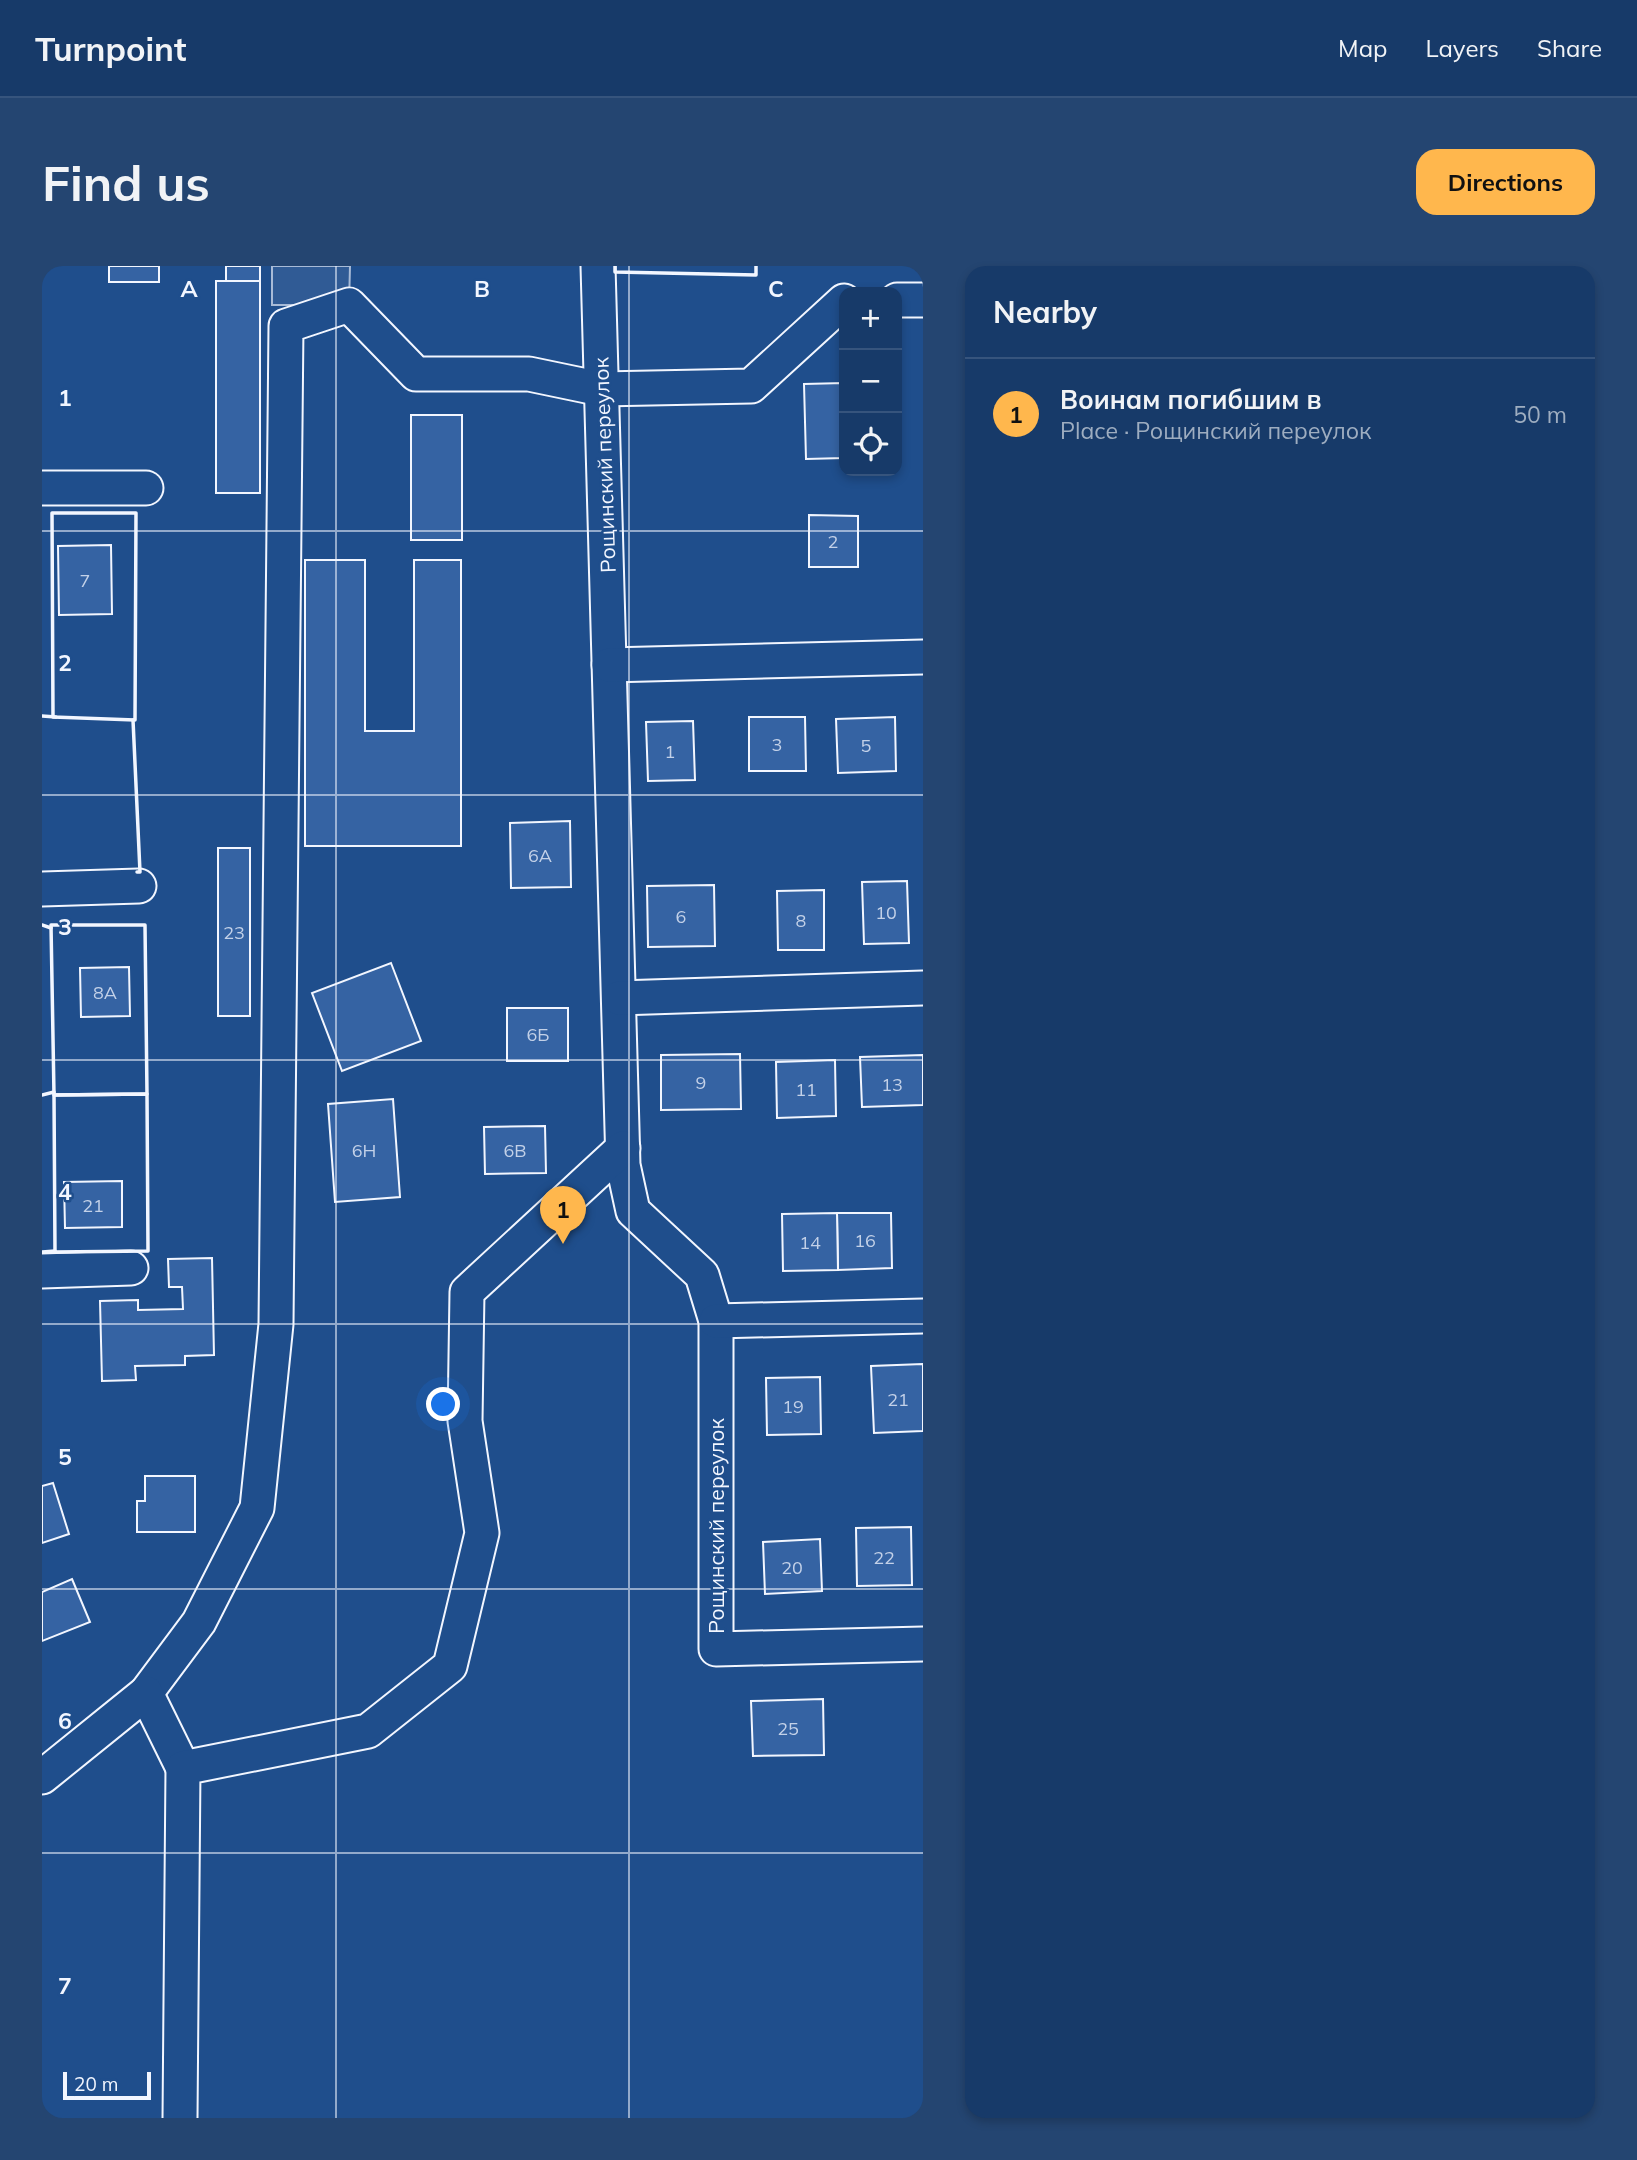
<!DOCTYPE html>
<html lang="en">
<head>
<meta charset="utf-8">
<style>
	:root { --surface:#173a69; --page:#244571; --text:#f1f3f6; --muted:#9eadc0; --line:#36547d; --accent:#ffb74d }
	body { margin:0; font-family:Mulish,sans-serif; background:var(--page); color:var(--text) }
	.controls { position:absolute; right:21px; top:21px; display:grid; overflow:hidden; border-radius:14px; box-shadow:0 4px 10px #0003 }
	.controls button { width:63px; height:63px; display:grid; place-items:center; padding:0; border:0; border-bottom:2px solid var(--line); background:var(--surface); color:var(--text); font:35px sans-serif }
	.scale { position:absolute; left:21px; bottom:18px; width:88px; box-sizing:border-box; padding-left:7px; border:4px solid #f2f6ff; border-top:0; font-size:19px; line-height:24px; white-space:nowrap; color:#f2f6ff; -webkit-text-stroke:5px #1f4e8c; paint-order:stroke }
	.you { position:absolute; left:402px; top:1139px; width:24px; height:24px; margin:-18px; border:5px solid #fff; border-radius:50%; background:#1a73e8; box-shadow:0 0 0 10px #1a73e833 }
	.badge { display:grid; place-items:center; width:46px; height:46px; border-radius:50%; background:var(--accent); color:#111; font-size:23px; font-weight:700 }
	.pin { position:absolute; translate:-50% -58px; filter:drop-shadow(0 2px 4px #0008) }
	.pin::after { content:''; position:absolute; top:37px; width:24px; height:21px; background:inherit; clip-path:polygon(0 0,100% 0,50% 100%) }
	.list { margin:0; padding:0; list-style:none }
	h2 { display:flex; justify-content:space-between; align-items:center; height:91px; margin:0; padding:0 28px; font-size:30px }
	h2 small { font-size:23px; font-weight:400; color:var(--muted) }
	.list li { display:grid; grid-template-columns:46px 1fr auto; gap:21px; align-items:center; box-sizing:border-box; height:112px; padding:0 28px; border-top:2px solid var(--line) }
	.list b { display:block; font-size:26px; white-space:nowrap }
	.list p { margin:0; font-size:23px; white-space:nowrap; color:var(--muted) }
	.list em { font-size:23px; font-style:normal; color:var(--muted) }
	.icon { flex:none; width:38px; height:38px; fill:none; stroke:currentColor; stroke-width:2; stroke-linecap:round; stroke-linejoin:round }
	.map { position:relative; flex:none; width:881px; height:1852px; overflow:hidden; border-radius:21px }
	header { display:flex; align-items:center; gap:42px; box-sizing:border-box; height:98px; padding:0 35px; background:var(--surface); border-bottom:2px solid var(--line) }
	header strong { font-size:33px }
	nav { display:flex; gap:38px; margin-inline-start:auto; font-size:24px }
	.intro { display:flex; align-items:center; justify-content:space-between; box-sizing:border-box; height:168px; padding:0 42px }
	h1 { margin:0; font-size:49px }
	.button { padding:18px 32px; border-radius:21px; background:var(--accent); color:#111; font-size:24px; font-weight:700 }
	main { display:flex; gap:42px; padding:0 42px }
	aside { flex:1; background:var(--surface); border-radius:21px; box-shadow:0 4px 10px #0003 }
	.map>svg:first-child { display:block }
</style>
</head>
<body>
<header>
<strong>Turnpoint</strong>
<nav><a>Map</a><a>Layers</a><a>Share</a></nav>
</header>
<div class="intro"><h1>Find us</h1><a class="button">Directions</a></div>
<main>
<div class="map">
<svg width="881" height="1852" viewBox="0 0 881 1852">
	<rect width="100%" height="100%" fill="#1f4e8c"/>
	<path fill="#305b95" stroke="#a8bbd7" stroke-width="2" d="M230,0H308L307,39H230Z"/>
	<g fill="#3563a3" stroke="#f2f6ff" stroke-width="2">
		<rect x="67" y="0" width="50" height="16"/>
		<rect x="184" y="0" width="34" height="15"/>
		<rect x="174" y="15" width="44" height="212"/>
		<path d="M802,117V192L764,193L762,118Z"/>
		<rect x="369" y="149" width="51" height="125"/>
		<path d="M767,249L816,250V301H767Z"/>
		<path d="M69,279L70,348L17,349L16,280Z"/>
		<path d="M263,294H323V465H372V294H419V580H263Z"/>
		<path d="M707,451H763L764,505H707Z"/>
		<path d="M853,451L854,505L796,507L794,453Z"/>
		<path d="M651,455L653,514L606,515L604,456Z"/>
		<path d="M528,555L529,621L469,622L468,557Z"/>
		<rect x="176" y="582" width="32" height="168"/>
		<path d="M865,615L867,677L822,678L820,616Z"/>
		<path d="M672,619L673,680L606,681L605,620Z"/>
		<path d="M782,624V684H736L735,625Z"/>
		<path d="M349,697L379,775L300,805L270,727Z"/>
		<path d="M87,701L88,750L39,751L38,702Z"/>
		<rect x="465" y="742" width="61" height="53"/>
		<path d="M698,788L699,843L619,844V789Z"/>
		<path d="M881,789V839L820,841L818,791Z"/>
		<path d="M793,794L794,850L735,852L734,796Z"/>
		<path d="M351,833L358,931L293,936L286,838Z"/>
		<path d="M503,860L504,907L443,908L442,861Z"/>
		<path d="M80,915V961L23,962L22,916Z"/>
		<path d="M795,947H849L850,1002L796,1004Z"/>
		<path d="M795,947L796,1004L741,1005L740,948Z"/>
		<path d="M170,992L172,1089L143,1090V1099L93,1100L94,1114L60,1115L58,1035L96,1034V1044L141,1043L140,1021H127L126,993Z"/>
		<path d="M881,1098V1165L832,1167L829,1100Z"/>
		<path d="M778,1111L779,1168L725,1169L724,1112Z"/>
		<path d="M103,1210H153V1266H95V1235H103Z"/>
		<path d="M11,1217L27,1268L0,1277V1220Z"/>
		<path d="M869,1261L870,1319L815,1320L814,1262Z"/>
		<path d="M778,1273L780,1325L723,1328L721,1276Z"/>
		<path d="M30,1313L48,1356L0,1375V1326Z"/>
		<path d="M781,1433L782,1489L711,1490L709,1435Z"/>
	</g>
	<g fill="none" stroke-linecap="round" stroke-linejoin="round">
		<g stroke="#f2f6ff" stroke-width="37">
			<g id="minor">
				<path d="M556,0L581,899L591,945L660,1009L674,1055V1383L881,1378"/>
				<path d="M855,34H881"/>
				<path d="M0,222H104"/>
				<path d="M567,399L881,391"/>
				<path d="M0,623L97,620"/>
				<path d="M577,732L881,722"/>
				<path d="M0,1005L89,1002"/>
				<path d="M674,1055L881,1050"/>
				<path d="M104,1427L157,1356L215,1242L234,1058L244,60L307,39L374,108H487L559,123L709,120L802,35"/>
				<path d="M0,1511L104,1427L141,1502"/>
				<path d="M138,1852L141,1502L326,1465L408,1400L440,1267L423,1155L425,1026L581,882"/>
			</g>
		</g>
		<use href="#minor" stroke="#1f4e8c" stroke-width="33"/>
		<g stroke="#f2f6ff" stroke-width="3.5">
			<path d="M573,0V6L714,9V0"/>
			<path d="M10,247H94L93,454L11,451Z"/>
			<path d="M0,450L14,451"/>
			<path d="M91,454L98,606H95"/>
			<path d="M0,659L9,662"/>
			<path d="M9,659H103L105,828L12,829Z"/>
			<path d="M105,828L106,985L13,986L12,829Z"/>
			<path d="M0,829L12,826"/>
			<path d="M0,986L13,985"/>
		</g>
	</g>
	<path fill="none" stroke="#f2f6ff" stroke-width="2" stroke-opacity="0.55" d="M294,0V1852M587,0V1852M0,265H881M0,529H881M0,794H881M0,1058H881M0,1323H881M0,1587H881"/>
	<g text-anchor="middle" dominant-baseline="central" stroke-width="5" stroke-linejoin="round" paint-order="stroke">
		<g font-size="18" fill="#c3d1e8">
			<text x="791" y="275">2</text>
			<text x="43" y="314">7</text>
			<text x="735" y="478">3</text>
			<text x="824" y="479">5</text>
			<text x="628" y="485">1</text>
			<text x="498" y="589">6А</text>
			<text x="844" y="646">10</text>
			<text x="639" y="650">6</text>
			<text x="759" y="654">8</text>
			<text x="192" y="666">23</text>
			<text x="63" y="726">8А</text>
			<text x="496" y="768">6Б</text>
			<text x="659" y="816">9</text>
			<text x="850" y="818">13</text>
			<text x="764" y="823">11</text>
			<text x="322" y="884">6Н</text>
			<text x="473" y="884">6В</text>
			<text x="51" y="939">21</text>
			<text x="823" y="974">16</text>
			<text x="768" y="976">14</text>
			<text x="856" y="1133">21</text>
			<text x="751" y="1140">19</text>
			<text x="842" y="1291">22</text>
			<text x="750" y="1301">20</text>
			<text x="746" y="1462">25</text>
		</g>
		<g font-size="21" fill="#f2f6ff" stroke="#1f4e8c">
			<text transform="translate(562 199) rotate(-92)">Рощинский переулок</text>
			<text transform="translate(674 1260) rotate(-90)">Рощинский переулок</text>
		</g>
	</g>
	<g font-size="23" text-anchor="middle" font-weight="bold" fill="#f2f6ff" stroke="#1f4e8c" stroke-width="5" stroke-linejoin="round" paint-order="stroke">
		<text x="147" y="31">A</text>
		<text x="440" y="31">B</text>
		<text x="734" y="31">C</text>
		<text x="23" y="140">1</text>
		<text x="23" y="405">2</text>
		<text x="23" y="669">3</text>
		<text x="23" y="934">4</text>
		<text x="23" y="1199">5</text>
		<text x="23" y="1463">6</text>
		<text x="23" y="1728">7</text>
	</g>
</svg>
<div class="controls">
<button>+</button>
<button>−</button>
<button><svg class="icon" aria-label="locate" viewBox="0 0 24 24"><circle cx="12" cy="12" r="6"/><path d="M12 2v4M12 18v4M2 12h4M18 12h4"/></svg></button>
</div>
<div class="scale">20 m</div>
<div class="you"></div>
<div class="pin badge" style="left:521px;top:978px">1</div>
</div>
<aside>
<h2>Nearby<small></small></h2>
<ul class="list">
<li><span class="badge">1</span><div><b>Воинам погибшим в</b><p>Place · Рощинский переулок</p></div><em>50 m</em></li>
</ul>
</aside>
</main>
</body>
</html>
